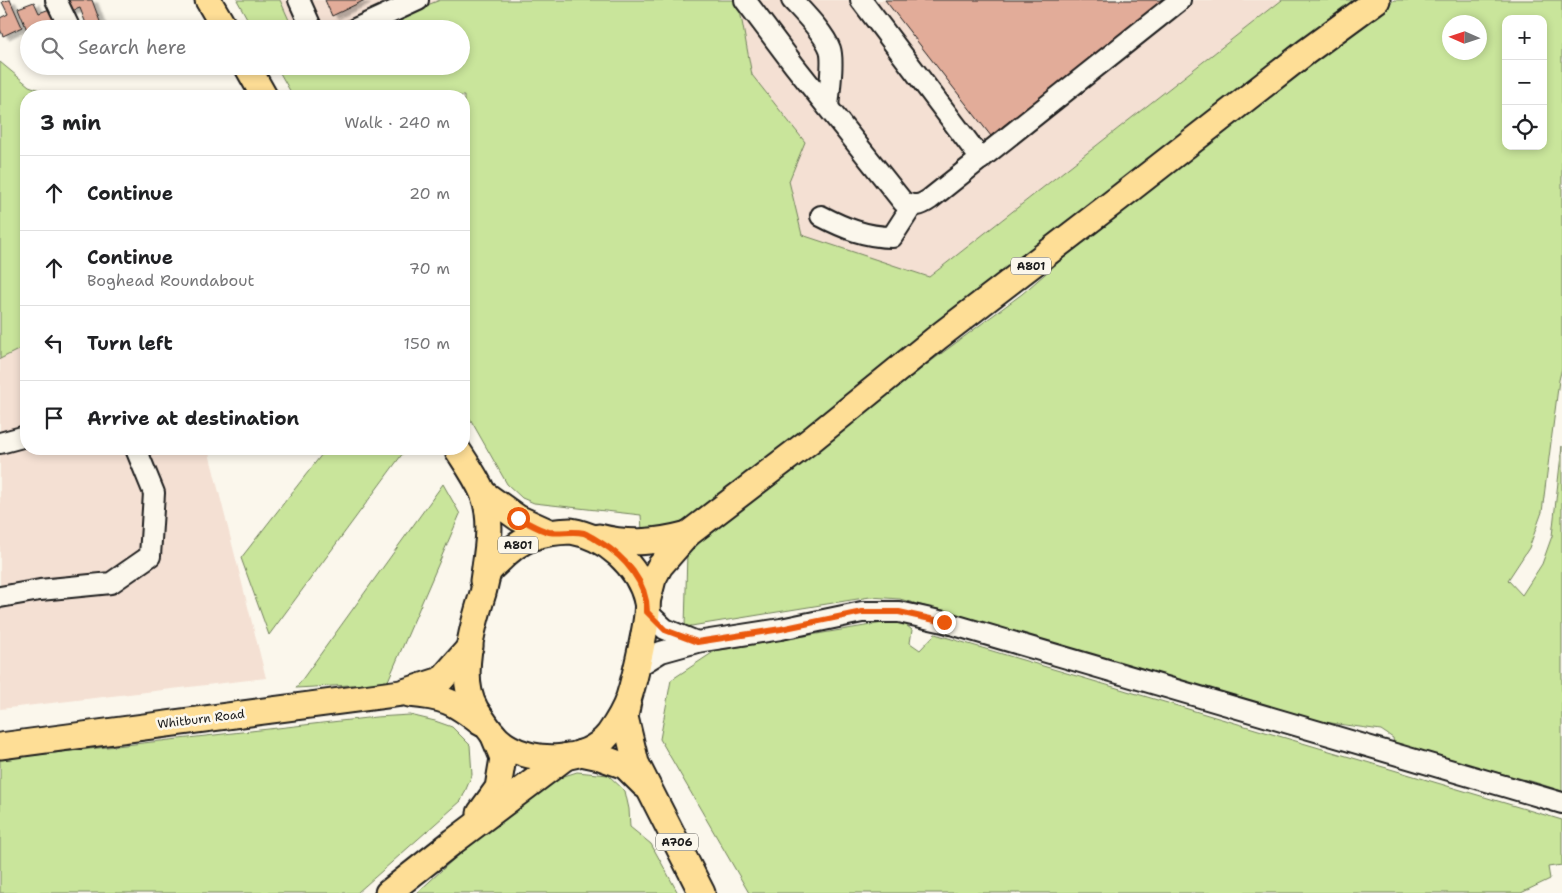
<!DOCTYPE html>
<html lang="en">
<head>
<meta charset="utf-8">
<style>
	:root { --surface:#fff; --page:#f6f6f6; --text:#202124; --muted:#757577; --line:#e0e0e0 }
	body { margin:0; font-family:"Shantell Sans",sans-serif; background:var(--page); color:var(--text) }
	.controls { position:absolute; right:15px; top:15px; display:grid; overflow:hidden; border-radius:10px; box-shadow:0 2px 8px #0003 }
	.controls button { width:45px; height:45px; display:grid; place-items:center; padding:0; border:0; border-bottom:1px solid var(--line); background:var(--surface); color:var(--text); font:25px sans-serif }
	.compass { position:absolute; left:1442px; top:15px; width:45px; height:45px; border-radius:50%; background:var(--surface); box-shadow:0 2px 8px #0003; rotate:273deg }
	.stop { position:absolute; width:15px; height:15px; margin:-11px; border:4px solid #ea580c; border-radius:50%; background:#fff }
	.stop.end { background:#ea580c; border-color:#fff; box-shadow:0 1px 5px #0008 }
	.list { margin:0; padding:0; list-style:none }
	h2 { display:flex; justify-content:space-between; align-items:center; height:65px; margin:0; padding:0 20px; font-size:21px }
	h2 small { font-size:16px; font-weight:400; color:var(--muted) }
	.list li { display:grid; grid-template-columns:32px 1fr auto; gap:15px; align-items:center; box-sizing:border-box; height:75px; padding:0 20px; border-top:1px solid var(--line) }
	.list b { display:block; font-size:19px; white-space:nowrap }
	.list p { margin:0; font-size:16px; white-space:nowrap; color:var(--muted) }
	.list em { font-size:16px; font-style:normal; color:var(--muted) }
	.icon { flex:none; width:28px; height:28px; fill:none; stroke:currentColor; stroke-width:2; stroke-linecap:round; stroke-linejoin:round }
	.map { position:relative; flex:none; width:1562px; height:893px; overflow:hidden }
	.search { position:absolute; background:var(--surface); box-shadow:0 2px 8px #0003; left:20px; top:20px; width:450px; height:55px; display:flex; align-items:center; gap:12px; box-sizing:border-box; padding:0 18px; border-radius:28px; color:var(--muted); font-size:19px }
	.panel { position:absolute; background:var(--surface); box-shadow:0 2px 8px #0003; left:20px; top:90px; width:450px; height:365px; border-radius:20px }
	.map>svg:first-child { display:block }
</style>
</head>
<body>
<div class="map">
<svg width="1562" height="893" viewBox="0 0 1562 893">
	<defs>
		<filter id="shadow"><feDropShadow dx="5.5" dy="3" stdDeviation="1" flood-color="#0004"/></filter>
	</defs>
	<rect width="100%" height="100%" fill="#fbf7ec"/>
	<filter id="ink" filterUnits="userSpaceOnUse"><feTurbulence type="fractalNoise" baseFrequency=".02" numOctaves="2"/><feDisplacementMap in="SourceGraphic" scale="10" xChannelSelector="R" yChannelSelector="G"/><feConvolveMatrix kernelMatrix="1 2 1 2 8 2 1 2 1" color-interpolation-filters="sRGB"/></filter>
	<g filter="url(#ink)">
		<g fill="#f4e0d3">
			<path d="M280,0H440L367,29H293Z"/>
			<path d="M738,0H1282L929,277L802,236L789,181L805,142L752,75Z"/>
			<path d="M26,346V449H208L266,678L0,709V359Z"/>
		</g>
		<g fill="#c9e59b" stroke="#72805c" fill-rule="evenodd">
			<path d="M237,0H280L293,29H253Z"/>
			<path d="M440,0H738L752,75L805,142L789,181L802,235L929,277L1282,0H1357L1129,177L955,308L759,465L688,518L673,525L652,530H642L641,515L534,503L522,498L507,484L464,408V96H293L276,66H461V29H367Z"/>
			<path d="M1394,0H1562V368L1559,380L1542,512L1529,548L1508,580L1522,595L1542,564L1552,536L1562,446V791L1534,782L1394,745L1393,738L1381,730L1324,722L900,599L870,597L685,627L687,552L934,359L1022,294L1060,261ZM1506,19H1543V146H1506ZM1450,22H1480V52H1450Z"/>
			<path d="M0,62L29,86L57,96H26V346L0,359Z"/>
			<path d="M326,449H406L269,635L241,558Z"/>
			<path d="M443,484L460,514L387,683L296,688Z"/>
			<path d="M895,621L905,624L912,630L910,643L920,650L935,634L1562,820V865L1548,867L1550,879L1521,893H749L660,739L671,680L715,651Z"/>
			<path d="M410,715L435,721L452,727L470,745L472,775L461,801L357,893H0V759L376,717Z"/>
			<path d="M577,772L608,775L625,791L629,809L630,827L651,844L678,893H417L456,857L558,778Z"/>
		</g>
		<g fill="#e2ac99" stroke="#1c1c1c" filter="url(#shadow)">
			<path d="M8,0H10L22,27L3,36L0,29V18L8,14L2,2Z"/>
			<path d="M61,0H92L102,27L88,29L80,8L66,13Z"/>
			<path d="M325,0H365L332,16Z"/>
			<path d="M885,0H1163L991,136Z"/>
			<path d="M34,2L39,13L55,7L62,23L49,29H29V35L18,8Z"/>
		</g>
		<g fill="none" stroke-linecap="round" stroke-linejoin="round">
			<g stroke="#1c1c1c" stroke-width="24">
				<g id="minor">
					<path d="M56,0L70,29"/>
					<path d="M299,0L312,29"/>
					<path d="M745,0L794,65L903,202C915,207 920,206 930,199L1180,0"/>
					<path d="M792,0C804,13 824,33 830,49C834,61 829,94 828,107"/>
					<path d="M861,0L981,159"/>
					<path d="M355,29L418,0"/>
					<path d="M821,216C844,228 866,237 892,237L912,206"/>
					<path d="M0,443L26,436"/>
					<path d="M0,597L40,590L111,583L150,556L154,493L136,449"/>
					<path d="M647,612L665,629L697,642"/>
					<path d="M637,667L661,652L697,642L781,629L862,612H899L944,622L1562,803"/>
				</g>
			</g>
			<g stroke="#1c1c1c" stroke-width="29">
				<g id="major">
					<path d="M208,0L225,29"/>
					<path d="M247,66L264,96"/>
					<path d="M457,449C466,463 476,477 483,493C494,521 487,552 483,581"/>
					<path d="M483,493L518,518L549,532"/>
					<path d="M571,531C606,537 638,565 647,601C650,616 634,681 629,697C625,709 616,724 609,734C586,763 534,764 505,745C492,736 485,723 476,710C457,679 473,625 483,593C485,586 486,577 489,571C492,567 497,563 500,560C521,538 540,532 571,531Z"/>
					<path d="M599,537C630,545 658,542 688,534"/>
					<path d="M647,602L653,579L660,566L688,534L811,440L938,337L1119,198L1306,52L1377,0"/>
					<path d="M409,694C444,697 453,701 481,723"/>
					<path d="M628,701L625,717L636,763L702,893"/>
					<path d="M0,746L401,693L441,680L470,647"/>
					<path d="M581,753L600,757L625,766L644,785"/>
					<path d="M480,813L498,788L503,758L493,734"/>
					<path d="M388,893L454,841L567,756"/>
				</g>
			</g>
			<use href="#minor" stroke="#fbf7ec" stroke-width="20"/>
			<use href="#major" stroke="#fede96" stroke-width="25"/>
		</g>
	</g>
	<g fill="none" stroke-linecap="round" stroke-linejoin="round" filter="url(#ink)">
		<path stroke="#ea580c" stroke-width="6" d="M518,518C527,522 539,530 549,532C561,534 572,530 584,533C589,535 595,539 600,542C625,557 647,582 647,612L665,630L697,642L781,629L862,612H899L944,622"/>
	</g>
	<g text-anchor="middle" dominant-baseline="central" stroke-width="5" stroke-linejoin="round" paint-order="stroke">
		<g fill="#fbf7ec" stroke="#5f5e5a" stroke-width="1">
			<rect x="1011" y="257.5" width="40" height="17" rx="4"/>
			<rect x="498" y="536.5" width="40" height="17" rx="4"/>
			<rect x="656" y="833.5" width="42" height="17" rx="4"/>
		</g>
		<g font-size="11" font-weight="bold" fill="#1c1c1c">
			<text x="1031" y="266">A801</text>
			<text x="518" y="545">A801</text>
			<text x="677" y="842">A706</text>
		</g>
		<g font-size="12" fill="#1c1c1c" stroke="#fbf7ec">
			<text transform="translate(201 719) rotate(-7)">Whitburn Road</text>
		</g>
	</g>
</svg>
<div class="controls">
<button>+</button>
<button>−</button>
<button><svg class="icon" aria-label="locate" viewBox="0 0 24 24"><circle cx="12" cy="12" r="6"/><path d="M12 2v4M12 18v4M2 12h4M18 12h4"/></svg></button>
</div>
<svg class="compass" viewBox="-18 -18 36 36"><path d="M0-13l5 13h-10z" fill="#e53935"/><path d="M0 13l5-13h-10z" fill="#757577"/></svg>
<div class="stop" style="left:518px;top:518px"></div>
<div class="stop end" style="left:944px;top:622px"></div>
<div class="search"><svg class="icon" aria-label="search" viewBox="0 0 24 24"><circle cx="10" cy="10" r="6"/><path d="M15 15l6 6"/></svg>Search here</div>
<section class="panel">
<h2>3 min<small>Walk · 240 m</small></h2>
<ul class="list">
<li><svg class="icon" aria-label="ahead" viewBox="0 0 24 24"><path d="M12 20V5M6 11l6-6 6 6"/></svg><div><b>Continue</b></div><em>20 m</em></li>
<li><svg class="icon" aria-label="ahead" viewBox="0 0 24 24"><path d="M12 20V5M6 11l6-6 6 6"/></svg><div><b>Continue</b><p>Boghead Roundabout</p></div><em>70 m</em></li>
<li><svg class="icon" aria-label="left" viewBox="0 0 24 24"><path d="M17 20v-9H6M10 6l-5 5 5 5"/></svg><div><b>Turn left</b></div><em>150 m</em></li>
<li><svg class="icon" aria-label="arrive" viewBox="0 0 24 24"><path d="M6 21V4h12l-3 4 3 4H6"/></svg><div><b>Arrive at destination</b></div></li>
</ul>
</section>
</div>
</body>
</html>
